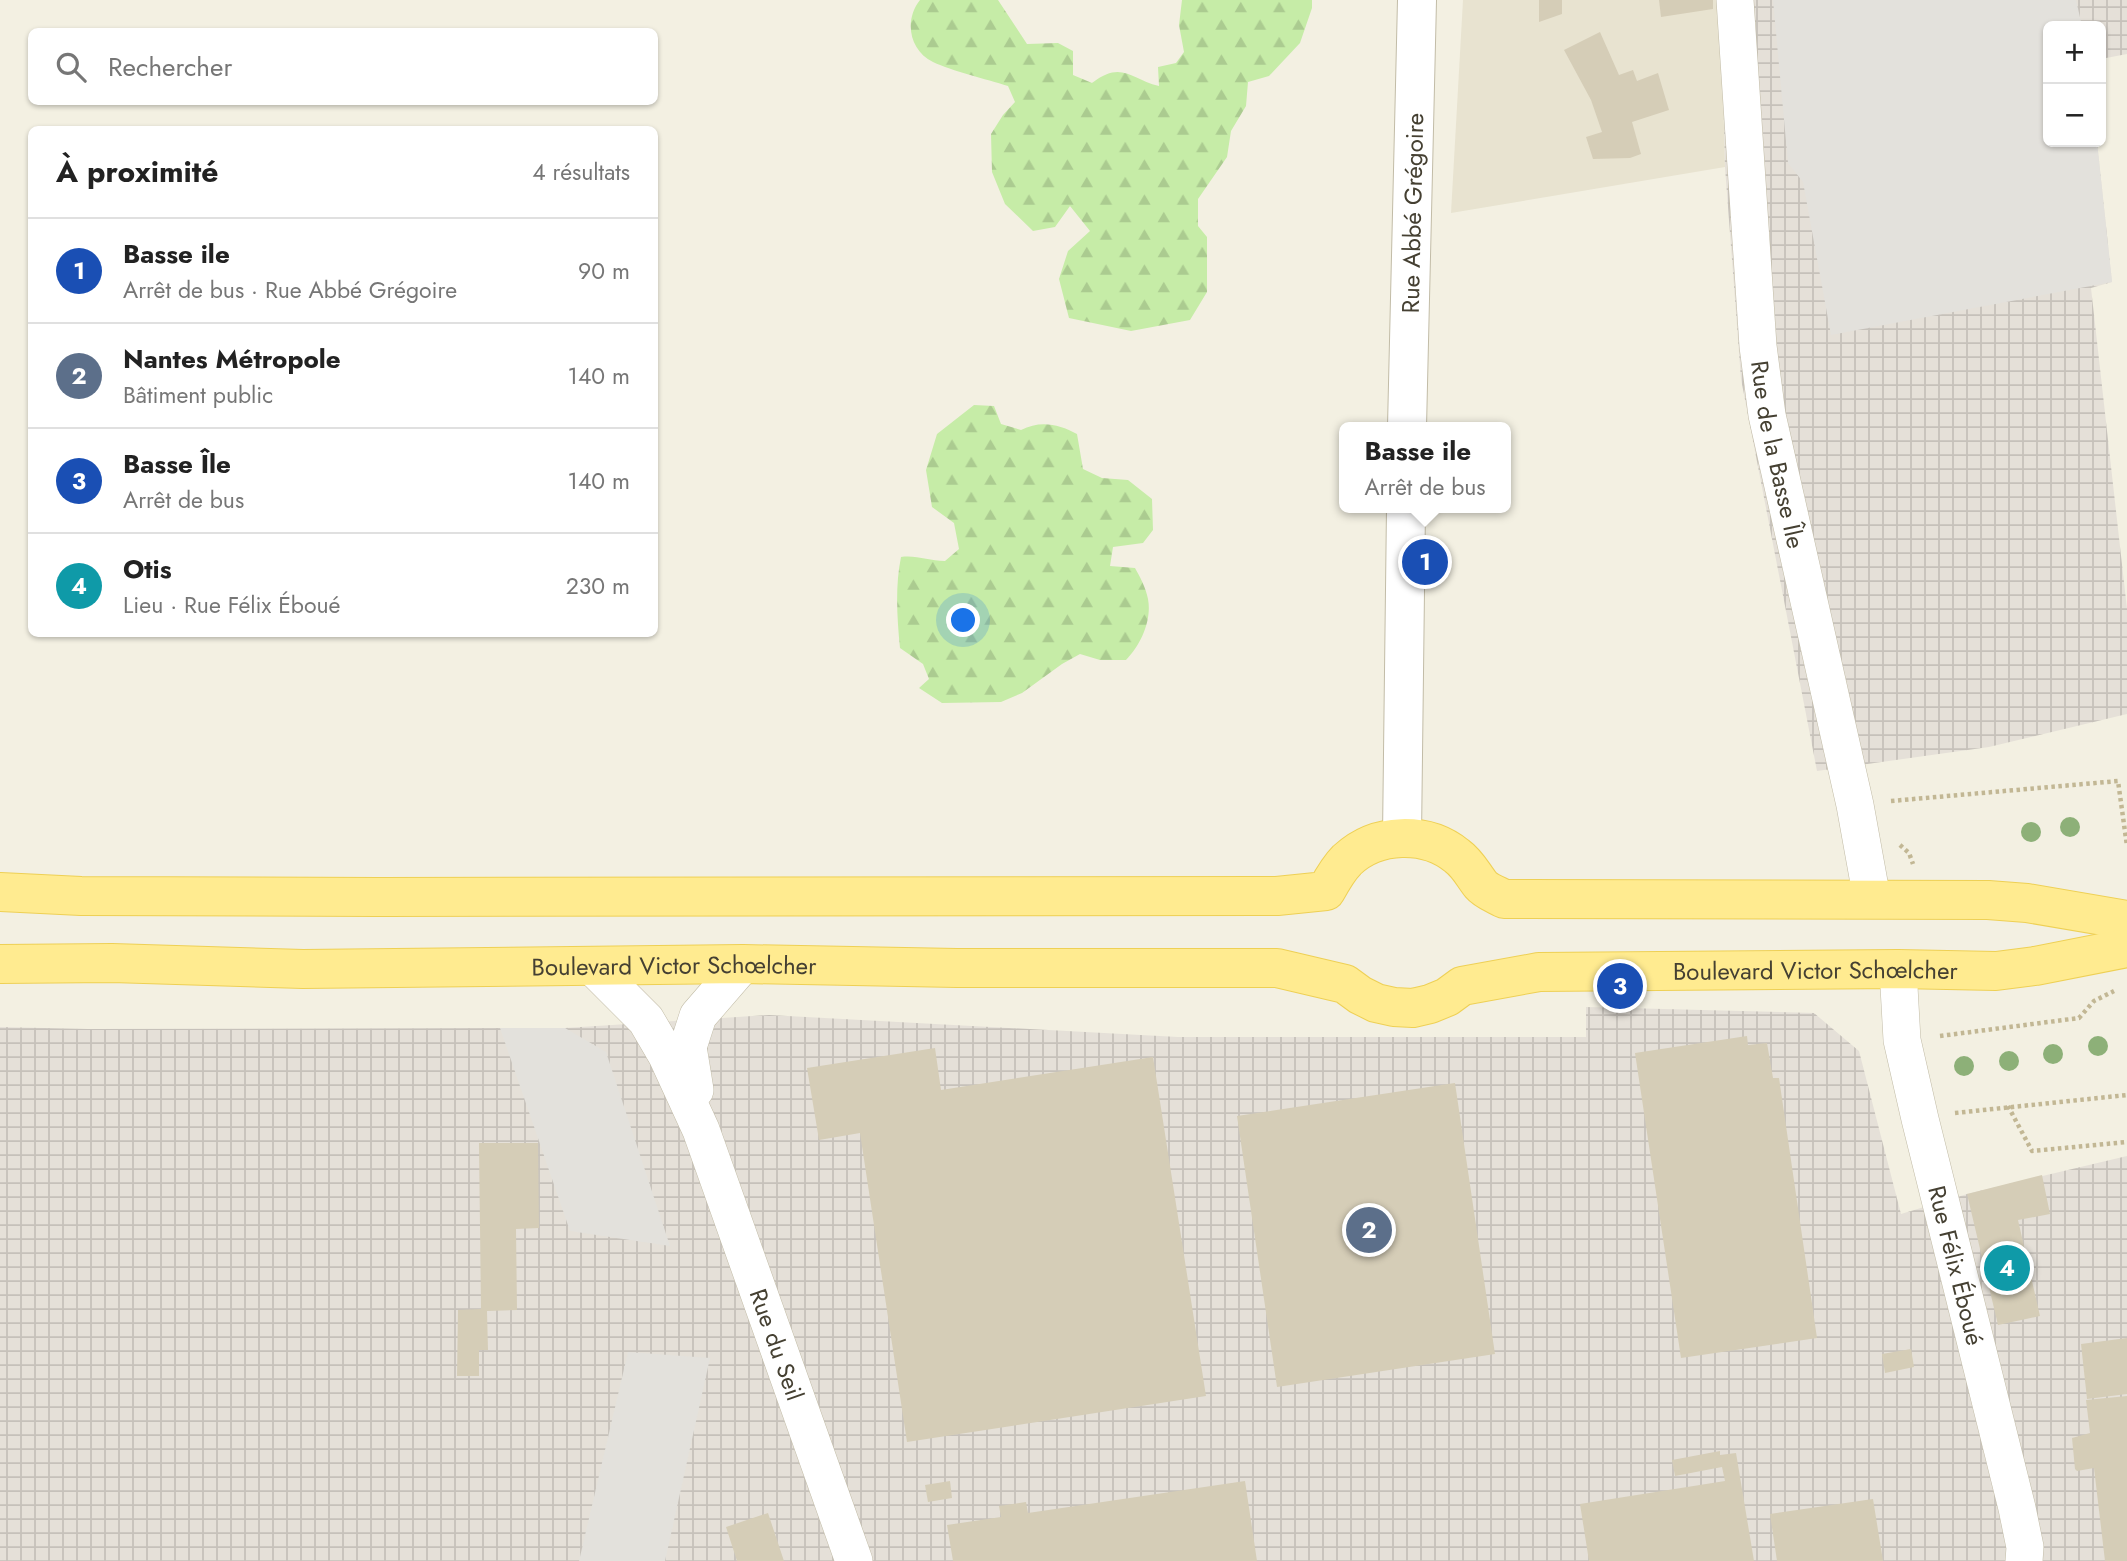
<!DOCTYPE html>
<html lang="fr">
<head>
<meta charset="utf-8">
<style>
	:root { --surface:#fff; --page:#f6f6f6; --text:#222; --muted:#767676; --line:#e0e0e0; --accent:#db2777 }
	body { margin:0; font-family:Jost,sans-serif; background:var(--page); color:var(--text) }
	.controls { position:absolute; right:21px; top:21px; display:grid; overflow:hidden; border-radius:10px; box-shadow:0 2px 5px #0004 }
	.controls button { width:63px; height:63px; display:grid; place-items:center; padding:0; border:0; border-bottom:2px solid var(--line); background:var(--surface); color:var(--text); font:35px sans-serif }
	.you { position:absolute; left:964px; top:621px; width:24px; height:24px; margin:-18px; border:5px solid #fff; border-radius:50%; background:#1a73e8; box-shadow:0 0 0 10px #1a73e833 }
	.badge { display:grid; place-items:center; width:46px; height:46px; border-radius:50%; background:var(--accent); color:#fff; font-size:23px; font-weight:700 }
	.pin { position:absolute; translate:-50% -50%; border:4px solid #fff; box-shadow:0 2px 7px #0006 }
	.popup { position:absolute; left:1339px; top:422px; width:172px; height:91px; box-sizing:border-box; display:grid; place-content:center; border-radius:10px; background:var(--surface); filter:drop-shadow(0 2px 5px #0005); font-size:23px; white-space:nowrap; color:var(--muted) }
	.popup b { font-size:26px; color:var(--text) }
	.popup::after { content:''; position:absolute; left:50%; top:100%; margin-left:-14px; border:14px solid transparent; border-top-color:var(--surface) }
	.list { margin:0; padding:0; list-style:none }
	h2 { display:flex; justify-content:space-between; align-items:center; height:91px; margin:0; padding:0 28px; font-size:30px }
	h2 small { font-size:23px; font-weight:400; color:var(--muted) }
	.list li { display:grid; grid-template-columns:46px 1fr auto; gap:21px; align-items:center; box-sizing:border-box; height:105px; padding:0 28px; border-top:2px solid var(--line) }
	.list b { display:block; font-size:26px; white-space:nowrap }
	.list p { margin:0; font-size:23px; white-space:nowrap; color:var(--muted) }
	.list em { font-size:23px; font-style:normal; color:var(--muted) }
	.icon { flex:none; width:38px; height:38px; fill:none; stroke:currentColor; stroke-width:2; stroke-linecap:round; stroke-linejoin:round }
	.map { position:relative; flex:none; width:2127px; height:1561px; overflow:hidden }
	.search { position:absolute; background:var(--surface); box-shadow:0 2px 5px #0004; left:28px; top:28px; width:630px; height:77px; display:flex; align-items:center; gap:18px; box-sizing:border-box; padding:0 24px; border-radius:10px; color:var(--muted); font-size:26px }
	.panel { position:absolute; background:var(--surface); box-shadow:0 2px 5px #0004; left:28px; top:126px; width:630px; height:511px; border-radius:10px }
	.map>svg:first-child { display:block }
</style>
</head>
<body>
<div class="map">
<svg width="2127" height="1561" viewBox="0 0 2127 1561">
	<defs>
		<pattern id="industrial-grid" width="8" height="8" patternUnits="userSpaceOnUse" patternTransform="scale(1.75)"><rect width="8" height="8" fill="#e5e0d8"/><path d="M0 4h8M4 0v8" fill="none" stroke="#c6c1ba"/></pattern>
		<pattern id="forest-firs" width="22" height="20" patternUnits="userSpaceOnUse" patternTransform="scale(1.75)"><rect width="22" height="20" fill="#c6eca7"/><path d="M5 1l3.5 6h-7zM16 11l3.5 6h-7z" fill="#abcb90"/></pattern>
	</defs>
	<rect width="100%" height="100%" fill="#f3f0e2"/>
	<path fill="#e8e3d0" d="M1463,0H1721L1725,167L1451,213Z"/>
	<g fill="url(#industrial-grid)">
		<path d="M1721,0H2127V54L2101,59V26H2048V142H2097L2112,282L2091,288L2127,609V714L1989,747L1817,771L1741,379L1725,167Z"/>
		<path d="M1586,1007L1814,1013L1859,1051L1901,1214L1967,1194L2127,1156V1561H0V1027L88,1029L565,1028L769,1015L1178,1037H1586Z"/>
	</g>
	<g fill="url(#forest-firs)">
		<path d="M920,0H998L1027,44L1058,43L1073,51V75L1092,83C1122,60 1130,79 1159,86L1158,67L1176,63L1184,52L1179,25L1182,0H1312V8L1300,43L1269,76L1248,82L1246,106L1231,131L1227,157L1198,199V226L1207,237V292L1190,320L1131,331L1069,318L1059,279L1068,251L1090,231L1070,206L1055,227L1033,231L1005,204L992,172L991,134L1003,115L1015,102L1008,86C986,79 952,71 933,62C909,50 904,20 920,0Z"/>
		<path d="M974,405L994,406L1001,424L1021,430C1040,420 1059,424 1077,434L1083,469L1102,478L1128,480L1152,499L1153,530L1143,543L1113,547L1110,566L1135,568C1140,577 1146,588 1148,599C1152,620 1141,645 1126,660H1100L1080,654L1062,664L1022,693L1001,702L942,703L919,688L929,679L923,664L900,648C897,618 895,586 901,557C917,555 929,561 945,561L959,549L954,523L932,507L926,470L937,434Z"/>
	</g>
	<g fill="#e3e1dc">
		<path d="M1773,0H2076L2082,26H2048V142H2097L2112,282L1831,335L1803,182L1788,163Z"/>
		<path d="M500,1028H565L606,1052L670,1246L570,1231Z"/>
		<path d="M628,1352L710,1358L665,1561H579Z"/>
	</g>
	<g fill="#d5cdb7">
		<path d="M1539,0H1562V14L1539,22Z"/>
		<path d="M1659,0H1713V9L1661,17Z"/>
		<path d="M1600,32L1619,75L1633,70L1637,81L1658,73L1669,110L1632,122L1641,154L1630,158L1593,159L1586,137L1602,132L1591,100L1564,50Z"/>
		<path d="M1747,1036L1748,1045L1767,1043L1773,1078H1779L1817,1338L1681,1358L1635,1053Z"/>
		<path d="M935,1048L941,1090L1153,1057L1206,1396L907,1442L860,1133L819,1140L807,1068Z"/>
		<path d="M1455,1083L1495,1354L1277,1387L1237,1116Z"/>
		<path d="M479,1143H538L539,1228L516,1229L517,1310L487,1311L488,1350H479V1376H457L458,1310L481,1309Z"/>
		<path d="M2042,1175L2050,1214L2018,1220L2040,1316L1998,1325L1967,1194Z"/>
		<path d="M2127,1338V1394L2087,1399L2081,1344Z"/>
		<path d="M1911,1349L1914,1367L1885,1373L1882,1354Z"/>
		<path d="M2127,1396V1561H2105L2094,1468L2077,1471L2075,1469L2072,1438L2090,1433L2086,1400Z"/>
		<path d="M1720,1451V1455L1736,1453L1754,1561H1589L1580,1504L1725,1481L1722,1467L1675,1476L1672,1460Z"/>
		<path d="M950,1481L952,1498L928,1502L925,1485Z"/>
		<path d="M1245,1481L1257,1561H953L947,1525L1001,1517L999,1506L1026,1502L1028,1513Z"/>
		<path d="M1873,1499L1883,1561H1777L1770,1514Z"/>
		<path d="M768,1513L784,1561H737L726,1527Z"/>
	</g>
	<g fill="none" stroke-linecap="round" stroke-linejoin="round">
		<g stroke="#c2bca7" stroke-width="38">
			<g id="minor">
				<path id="s1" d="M1735,0L1758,346L1767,415L1855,805L1872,899"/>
				<path id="s2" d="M592,966L646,1020L667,1056L701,1130L854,1561"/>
				<path id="s3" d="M1898,969L1902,1040L1920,1119L2017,1508L2025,1547L2024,1561"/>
				<path d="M695,1090L688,1047L698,1016L743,964"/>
			</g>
		</g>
		<g stroke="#c2bca7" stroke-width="40">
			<g id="tertiary">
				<path id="s4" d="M1407,427L1417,0"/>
				<path d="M1402,837L1406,508"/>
			</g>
		</g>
		<g stroke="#eed055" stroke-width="40">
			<g id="primary">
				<path d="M0,892L81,896L379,897L1277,896L1326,891C1332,880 1338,869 1347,860C1377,832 1426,831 1457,856C1468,864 1473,875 1481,885C1486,891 1497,895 1504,899L1988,900L2027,903L2127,920"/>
				<path id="s5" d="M0,964L112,963L303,969L743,964L957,968H1277L1345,984L1360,995L1376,1003L1394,1007L1413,1008L1430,1004L1447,997L1462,986L1539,972L1898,969L1996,971L2035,966L2127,948"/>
			</g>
		</g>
		<g stroke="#c2b794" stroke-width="4.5" stroke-dasharray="3.5 3.5" stroke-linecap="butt">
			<path d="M1891,801L2118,781L2127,846"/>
			<path d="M1900,845L1909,853L1913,864"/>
			<path d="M1940,1036L2079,1018L2094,1001L2114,991"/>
			<path d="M2008,1106L2032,1151L2127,1142"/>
			<path d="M1955,1113L2127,1095"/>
		</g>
		<use href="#minor" stroke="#fff" stroke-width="37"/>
		<use href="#tertiary" stroke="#fff" stroke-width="38"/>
		<use href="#primary" stroke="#ffeb90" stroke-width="38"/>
	</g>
	<g fill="#8db078">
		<circle cx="2070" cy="827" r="10"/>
		<circle cx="2031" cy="832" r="10"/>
		<circle cx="2098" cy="1046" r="10"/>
		<circle cx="2053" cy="1054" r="10"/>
		<circle cx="2009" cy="1061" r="10"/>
		<circle cx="1964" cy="1066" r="10"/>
	</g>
	<g text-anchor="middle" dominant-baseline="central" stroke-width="5" stroke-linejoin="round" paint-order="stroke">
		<g font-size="24" fill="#454032" stroke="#fff">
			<text stroke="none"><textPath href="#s4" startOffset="214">Rue Abbé Grégoire</textPath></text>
			<text stroke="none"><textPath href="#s1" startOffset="457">Rue de la Basse Île</textPath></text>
			<text stroke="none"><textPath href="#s5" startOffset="674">Boulevard Victor Schœlcher</textPath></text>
			<text stroke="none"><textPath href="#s5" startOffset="1830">Boulevard Victor Schœlcher</textPath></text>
			<text stroke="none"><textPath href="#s3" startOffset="303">Rue Félix Éboué</textPath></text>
			<text stroke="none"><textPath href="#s2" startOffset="427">Rue du Seil</textPath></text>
		</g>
	</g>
</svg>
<div class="controls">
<button>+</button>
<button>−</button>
</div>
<div class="you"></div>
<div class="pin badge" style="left:1425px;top:562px;background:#1a4fb4">1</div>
<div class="popup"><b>Basse ile</b>Arrêt de bus</div>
<div class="pin badge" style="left:1369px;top:1230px;background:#5c6f8a">2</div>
<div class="pin badge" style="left:1620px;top:986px;background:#1a4fb4">3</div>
<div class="pin badge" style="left:2007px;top:1268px;background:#0f9aa8">4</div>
<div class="search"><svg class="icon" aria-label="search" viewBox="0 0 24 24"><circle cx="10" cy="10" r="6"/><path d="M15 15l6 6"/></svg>Rechercher</div>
<section class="panel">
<h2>À proximité<small>4 résultats</small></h2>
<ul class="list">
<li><span class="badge" style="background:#1a4fb4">1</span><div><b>Basse ile</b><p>Arrêt de bus · Rue Abbé Grégoire</p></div><em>90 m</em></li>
<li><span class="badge" style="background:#5c6f8a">2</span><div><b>Nantes Métropole</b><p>Bâtiment public</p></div><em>140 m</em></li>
<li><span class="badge" style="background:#1a4fb4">3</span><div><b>Basse Île</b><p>Arrêt de bus</p></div><em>140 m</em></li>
<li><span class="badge" style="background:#0f9aa8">4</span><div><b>Otis</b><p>Lieu · Rue Félix Éboué</p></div><em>230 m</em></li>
</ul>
</section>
</div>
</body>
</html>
